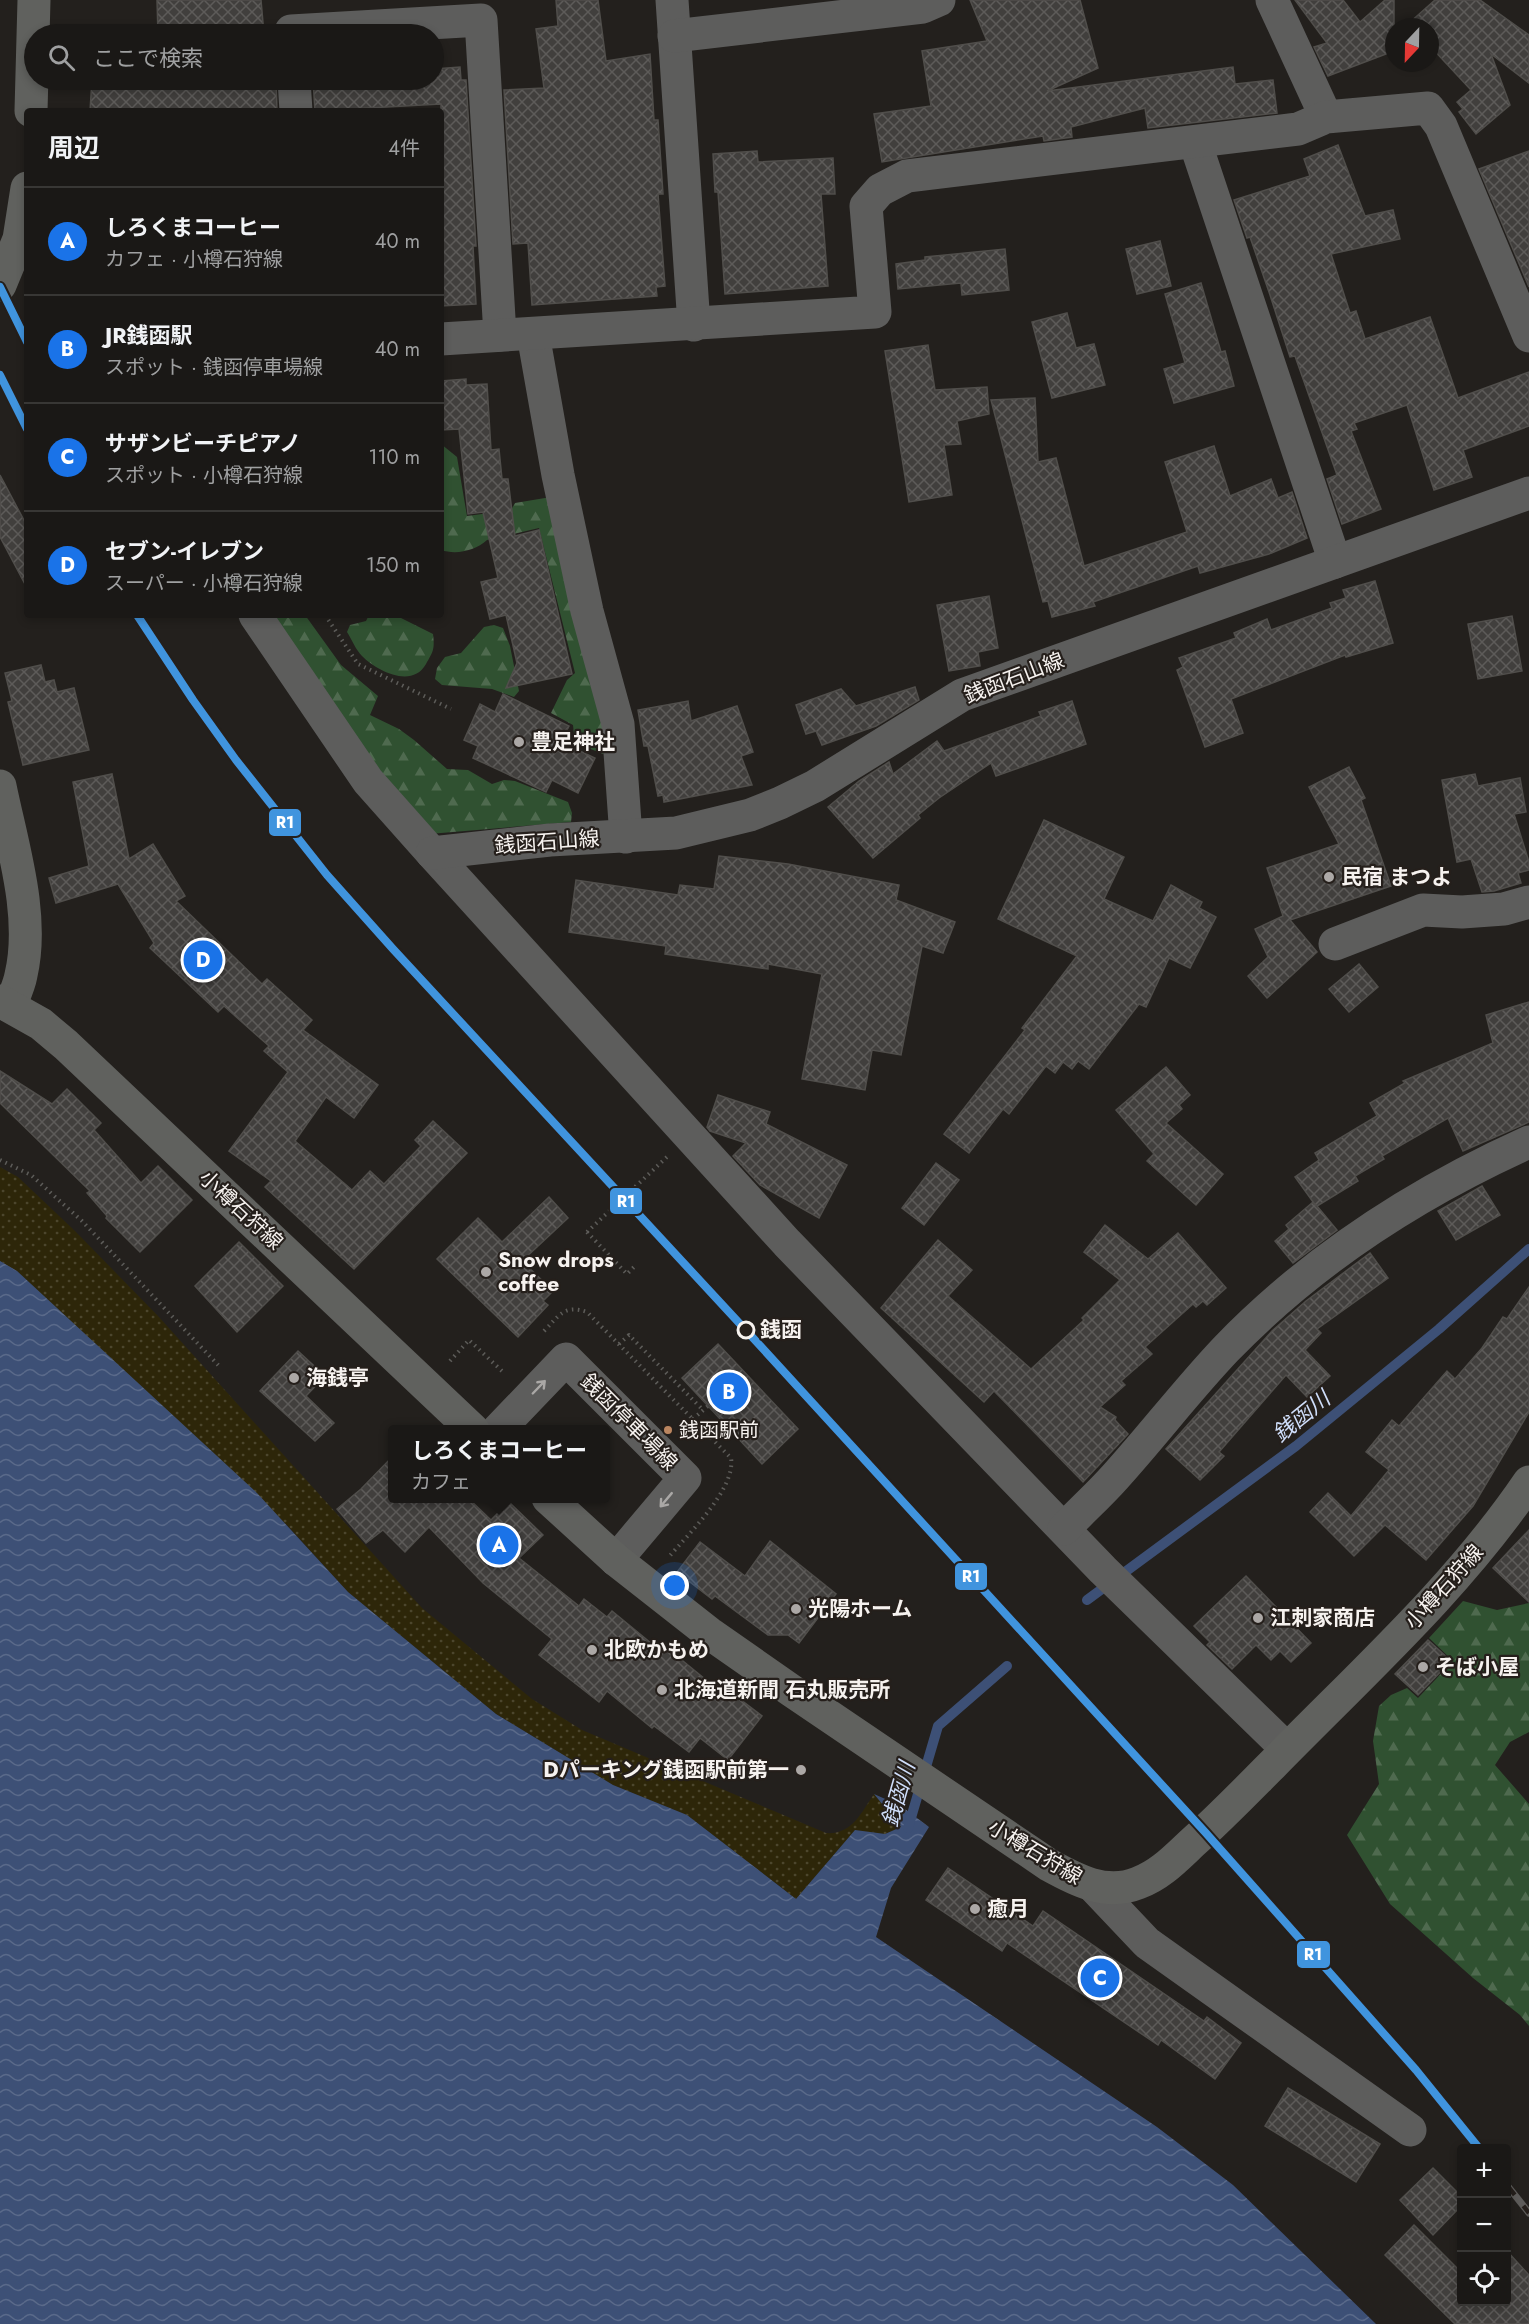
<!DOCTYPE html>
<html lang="ja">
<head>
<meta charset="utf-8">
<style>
	:root { --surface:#1a1816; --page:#272523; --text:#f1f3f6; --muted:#9fa0a1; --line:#383735; --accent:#1a73e8 }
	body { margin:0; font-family:Jost,"Noto Sans JP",sans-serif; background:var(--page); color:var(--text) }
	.controls { position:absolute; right:18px; bottom:18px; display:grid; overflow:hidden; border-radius:6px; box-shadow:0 3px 9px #0003 }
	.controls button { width:54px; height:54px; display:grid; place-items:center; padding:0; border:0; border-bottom:2px solid var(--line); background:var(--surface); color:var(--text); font:30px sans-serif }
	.compass { position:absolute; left:1385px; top:18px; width:54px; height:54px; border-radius:50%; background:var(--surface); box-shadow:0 3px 9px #0003; rotate:202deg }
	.you { position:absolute; left:675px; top:1586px; width:21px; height:21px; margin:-15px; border:4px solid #fff; border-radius:50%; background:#1a73e8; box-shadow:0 0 0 9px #1a73e833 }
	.badge { display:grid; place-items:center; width:39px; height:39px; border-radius:50%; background:var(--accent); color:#fff; font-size:20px; font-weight:700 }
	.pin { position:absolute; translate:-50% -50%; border:3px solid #fff; box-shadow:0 2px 6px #0006 }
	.popup { position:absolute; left:388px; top:1425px; width:222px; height:78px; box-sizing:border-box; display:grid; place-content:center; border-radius:6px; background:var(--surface); filter:drop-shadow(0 2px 4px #0005); font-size:20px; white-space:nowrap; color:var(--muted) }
	.popup b { font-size:22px; color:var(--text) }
	.popup::after { content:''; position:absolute; left:50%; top:100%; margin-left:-12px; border:12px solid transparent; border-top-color:var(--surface) }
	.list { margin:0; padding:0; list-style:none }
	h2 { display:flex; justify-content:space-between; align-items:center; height:78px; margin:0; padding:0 24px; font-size:26px }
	h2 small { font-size:20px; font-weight:400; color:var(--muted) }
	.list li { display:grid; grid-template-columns:39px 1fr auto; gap:18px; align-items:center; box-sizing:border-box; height:108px; padding:0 24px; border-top:2px solid var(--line) }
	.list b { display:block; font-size:22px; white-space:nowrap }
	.list p { margin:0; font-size:20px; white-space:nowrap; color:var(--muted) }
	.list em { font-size:20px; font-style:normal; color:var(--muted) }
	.icon { flex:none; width:33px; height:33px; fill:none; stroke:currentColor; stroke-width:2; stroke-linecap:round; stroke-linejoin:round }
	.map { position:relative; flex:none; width:1529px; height:2324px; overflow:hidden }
	.search { position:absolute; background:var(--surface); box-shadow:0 3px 9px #0003; left:24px; top:24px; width:420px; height:66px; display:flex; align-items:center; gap:15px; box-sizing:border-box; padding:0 21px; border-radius:33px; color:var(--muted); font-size:22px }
	.panel { position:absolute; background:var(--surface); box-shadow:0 3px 9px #0003; left:24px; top:108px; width:420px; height:510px; border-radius:6px }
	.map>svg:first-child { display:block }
</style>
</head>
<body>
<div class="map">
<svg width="1529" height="2324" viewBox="0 0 1529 2324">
	<defs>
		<pattern id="forest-firs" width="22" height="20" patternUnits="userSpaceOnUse" patternTransform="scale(1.5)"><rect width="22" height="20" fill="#305131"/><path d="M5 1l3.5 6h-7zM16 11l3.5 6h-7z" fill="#4f6a4f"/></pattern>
		<pattern id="sand-dots" width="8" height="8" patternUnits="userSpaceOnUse" patternTransform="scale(1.5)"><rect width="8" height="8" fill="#2d2609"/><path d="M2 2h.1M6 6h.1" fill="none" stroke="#4c462d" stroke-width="1.8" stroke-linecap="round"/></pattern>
		<pattern id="water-waves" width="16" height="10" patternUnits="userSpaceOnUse" patternTransform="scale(1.5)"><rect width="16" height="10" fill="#3d5076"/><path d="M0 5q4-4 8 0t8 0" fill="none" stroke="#5a6a8a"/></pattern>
		<pattern id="building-cross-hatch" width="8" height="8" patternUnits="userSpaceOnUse" patternTransform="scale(1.5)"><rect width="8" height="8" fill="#413f3d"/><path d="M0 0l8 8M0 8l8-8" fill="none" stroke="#5d5b59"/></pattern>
	</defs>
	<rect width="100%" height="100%" fill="#23201d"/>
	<g fill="url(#forest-firs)">
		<path d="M441,444L457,457L467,516L511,510L515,503L551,497L604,718L606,755L575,743L573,725L551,713L567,680L575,673L539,528L487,540C475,551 456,555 441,550Z"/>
		<path d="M264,615H305L341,665L378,696L370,715L399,729L414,740L447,769L468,770L492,784L504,780L515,781L568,802L572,813L571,822L429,834L374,774Z"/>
		<path d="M369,615H395L433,634C435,649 433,652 426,664C412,689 377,671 362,656C356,650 352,640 347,632L350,625L366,621Z"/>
		<path d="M494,625L503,628L510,646L519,691L514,697L492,689L442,685L435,679L437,668L445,657L461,653L484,627Z"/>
		<path d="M1463,1601L1497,1610L1529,1603V1732L1510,1742L1495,1765L1529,1804V2026L1520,2015L1473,1978L1390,1904L1347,1835L1379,1784L1373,1741L1379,1706L1391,1695L1407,1688L1418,1698L1453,1661L1429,1638Z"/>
	</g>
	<path fill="url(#sand-dots)" d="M0,1167L18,1177L75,1231L158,1316L422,1608L532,1699L582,1730L826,1833C852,1835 861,1813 874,1794L901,1827L885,1834L855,1830L796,1899L687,1815L613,1785L496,1714L348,1592L288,1526L17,1271L0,1261Z"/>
	<path fill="url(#water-waves)" d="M0,1261L17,1271L257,1493L348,1592L496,1714L613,1785L687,1815L796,1899L855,1830L885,1834L901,1827L874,1794L901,1806L929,1827L891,1888L876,1937L1157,2127L1233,2185L1376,2324H0Z"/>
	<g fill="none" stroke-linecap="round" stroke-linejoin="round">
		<g stroke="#3d5076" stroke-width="10">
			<path d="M1087,1600L1296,1446L1439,1329L1529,1249"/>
			<path d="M908,1828L938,1726L1007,1666"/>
		</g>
	</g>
	<g fill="url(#building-cross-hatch)" stroke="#504e4b" stroke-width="1.5">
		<path d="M157,0H261L264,34H158Z"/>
		<path d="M556,0H598L606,61L650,54L654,120H658L663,194H658L665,286L656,287L657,296L532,305L528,243L513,244L504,90L544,88L536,29L558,26Z"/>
		<path d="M970,0H1080L1098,68L1047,91L1233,67L1235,84L1273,80L1277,113L1148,128L1145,108L1071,127L1072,137L1044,141L1043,136L882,162L874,114L931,106L922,51L987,41Z"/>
		<path d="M1295,0H1343L1360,22L1385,0H1394V51L1328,76L1314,47L1327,43Z"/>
		<path d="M1435,0H1480L1529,35V83L1491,54L1510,105L1476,134L1459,112L1463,109L1457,102L1471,90L1430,46V27H1412L1409,23Z"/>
		<path d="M460,67L461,80H466L476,246H473L476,304L441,306V104L315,111L313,80H434V69Z"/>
		<path d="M92,80L160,81V80H276L277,111H90Z"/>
		<path d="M1338,145L1365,216L1393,210L1400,239L1331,254L1350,313L1356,311L1365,339L1430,317L1458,398L1529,372V426L1463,450L1472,477L1434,490L1407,405L1354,423L1357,429L1351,431L1381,509L1342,524L1327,479L1337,475L1295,356L1290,357L1270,295L1250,237L1247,238L1234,200L1310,176L1304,159Z"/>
		<path d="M757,151L758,162L833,158L835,194H821L828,286L725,294L718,192H715L713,154Z"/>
		<path d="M1529,151V287L1479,169Z"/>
		<path d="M1160,241L1171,286L1137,294L1126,249Z"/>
		<path d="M1005,249L1009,290L962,295L961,283L898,289L896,264L925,260V257Z"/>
		<path d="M1201,283L1221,352L1225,351L1234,386L1174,403L1164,369L1185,363L1165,294Z"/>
		<path d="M1067,313L1076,348L1094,344L1105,385L1052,398L1032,322Z"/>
		<path d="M928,345L935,390L987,387L989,414L957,421L961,444L944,445L952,495L909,502L885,351Z"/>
		<path d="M466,379V385L487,384L491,450L499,449L502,479H508L515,536L539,530L572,674L506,688L517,663L506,615L490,619L481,582L498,578L483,512L468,514L459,429L441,430V381Z"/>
		<path d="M1035,398L1038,462L1056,458L1084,566L1187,532L1165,462L1214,446L1230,496L1271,479L1278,498L1292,492L1307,538L1269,554L1200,573L1198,566L1093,602L1095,606L1052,617L1048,601L1043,602L991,400Z"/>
		<path d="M0,475L27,526V588L0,537Z"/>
		<path d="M1375,581L1393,643L1346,657L1345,655L1231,699L1243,733L1205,747L1177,670L1183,667L1179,658L1236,638L1234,633L1267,619L1271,630L1332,608L1330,603L1346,598L1343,590Z"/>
		<path d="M989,596L998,648L978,652L980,666L949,671L937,605Z"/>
		<path d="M1512,616L1522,671L1478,679L1468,624Z"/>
		<path d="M41,665L45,682L54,680L57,692L74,688L89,750L23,765L8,702L12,701L5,673Z"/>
		<path d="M915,687L919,700L876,726L822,745L816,731L806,734L796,705L841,689L856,706Z"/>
		<path d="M503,694L569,726L566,732L571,734L567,745L595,758L578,793L552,780L546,792L473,758L478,746L464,740L480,704L495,712Z"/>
		<path d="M688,701L691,721L737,706L753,752L741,756L752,785L664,802L663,795L658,796L648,746H644L638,710Z"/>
		<path d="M1072,701L1086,744L996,776L991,763L939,798L918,815L920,818L873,858L828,807L859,781L889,762L893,774L937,741L944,751L1041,716L1039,712Z"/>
		<path d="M1349,767L1365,798L1361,800L1391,886L1290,920L1317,952L1267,998L1248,976L1268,957L1255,929L1283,916L1267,868L1339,844L1309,787Z"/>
		<path d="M112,774L129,859L153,844L185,896L176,901L262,984L267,979L312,1020L303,1030L378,1085L354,1118L326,1097L295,1141L352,1190L370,1171L384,1184L421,1146L415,1140L433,1121L467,1153L354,1269L265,1187L271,1181L229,1151L288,1072L264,1051L269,1046L224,1006L218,1012L150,948L154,943L118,884L56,903L49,878L89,866L73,782Z"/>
		<path d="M1475,774L1478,786L1520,778L1526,812L1514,814L1529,862V870L1518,873L1521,883L1494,891L1482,892L1471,859L1457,862L1442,780Z"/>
		<path d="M1044,820L1124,857L1104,899L1153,921L1171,885L1202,902L1199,908L1216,917L1190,968L1169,958L1146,1007L1139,1004L1089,1069L1078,1061L1072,1069L1063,1062L1055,1073L1046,1066L1009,1114L1003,1109L969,1153L944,1134L1025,1030L1022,1028L1077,956L998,919Z"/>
		<path d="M719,856L788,864L899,885L896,900L955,922L943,953L922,946L901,1055L872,1050L865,1090L802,1079L822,974L768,964V969L665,954L666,946L569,932L576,880L678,895L680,885L714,889Z"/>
		<path d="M1359,964L1378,987L1349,1012L1329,989Z"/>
		<path d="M1529,1002V1122L1463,1151L1448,1118L1382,1156L1384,1159L1355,1176L1358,1181L1317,1206L1337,1230L1293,1263L1275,1241L1289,1229L1286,1225L1313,1202L1316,1206L1295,1177L1319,1160L1315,1153L1377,1116L1370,1103L1405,1083L1403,1081L1493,1043L1486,1015Z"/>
		<path d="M1166,1067L1190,1095L1179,1105L1182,1109L1166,1123L1223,1174L1196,1205L1147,1161L1154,1154L1116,1110Z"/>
		<path d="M0,1071L52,1104L67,1089L101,1123L94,1130L141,1183L158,1166L192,1200L140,1252L106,1218L107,1216L87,1193L90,1191L0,1103Z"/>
		<path d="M718,1095L770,1112L766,1124L847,1165L819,1218L760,1185L733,1156L746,1143L710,1131L707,1127Z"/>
		<path d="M936,1163L959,1180L924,1225L902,1208Z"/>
		<path d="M1482,1186L1500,1215L1456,1240L1438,1211Z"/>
		<path d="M549,1197L568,1218L522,1261L553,1291L543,1301L548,1305L518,1337L437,1259L478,1218L502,1242Z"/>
		<path d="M1105,1225L1148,1259L1178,1233L1226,1288L1207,1305L1203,1301L1196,1307L1193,1304L1145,1347L1152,1354L1121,1381L1125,1385L1100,1407L1116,1417L1115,1420L1128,1434L1083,1482L994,1391L984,1402L881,1308L938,1240L972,1270L948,1296L1031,1369L1084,1320L1082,1318L1120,1280L1084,1252Z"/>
		<path d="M239,1242L283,1286L237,1332L195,1286Z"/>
		<path d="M1370,1253L1388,1278L1317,1329L1321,1333L1305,1350L1330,1376L1307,1397L1286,1375L1219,1452L1224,1456L1200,1480L1166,1449L1272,1331L1306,1301Z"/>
		<path d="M1529,1287V1412L1473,1506L1426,1560L1385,1525L1354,1556L1310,1512L1328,1493L1351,1516L1389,1470L1366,1452L1392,1420L1399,1426L1447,1371L1455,1379L1482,1348L1503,1317L1507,1319Z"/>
		<path d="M718,1344L798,1429L762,1464L682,1378Z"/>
		<path d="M298,1351L325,1376L306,1396L334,1423L315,1441L260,1391Z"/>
		<path d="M393,1456V1498H468L491,1520L509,1502L543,1535L519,1558L579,1606L584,1599L607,1617L612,1611L657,1648L661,1643L716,1688L720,1684L762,1716L728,1760L700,1738L689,1752L654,1726L652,1728L607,1691L599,1702L539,1655L552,1639L483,1583L429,1527L405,1552L383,1530L366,1543L337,1509L361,1489Z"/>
		<path d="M1529,1530V1602L1493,1568Z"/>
		<path d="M770,1541L836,1594L799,1643L788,1635H768L715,1596L712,1599L677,1572L700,1542L745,1576Z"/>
		<path d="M1246,1576L1311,1643L1291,1662L1280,1651L1271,1660L1256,1645L1232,1669L1207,1645L1210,1642L1194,1626Z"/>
		<path d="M1428,1640L1451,1661L1418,1695L1395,1674Z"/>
		<path d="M948,1868L1033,1926L1043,1911L1204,2021L1207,2017L1241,2043L1215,2079L1161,2040L1158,2045L1007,1943L1002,1951L926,1900Z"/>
		<path d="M1288,2088L1380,2144L1356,2182L1265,2126Z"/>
		<path d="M1433,2168L1461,2196V2206L1433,2235L1400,2200Z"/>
		<path d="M1414,2225L1461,2272V2301H1506V2250L1529,2275V2324H1455L1385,2255Z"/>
	</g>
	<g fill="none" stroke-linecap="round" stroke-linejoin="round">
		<g stroke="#5d5c59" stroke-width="4" stroke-dasharray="1.5 4.5" stroke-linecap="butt">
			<path d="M325,615L358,664L451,709"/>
			<path d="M0,1160L31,1175L82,1221L219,1366"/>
			<path d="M587,1232L627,1274L636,1265"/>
			<path d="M544,1331C559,1316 564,1304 587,1312L731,1458C736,1489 688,1534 668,1558"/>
			<path d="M619,1344L629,1335L703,1410"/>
			<path d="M450,1361L469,1340L503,1372L504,1370"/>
			<path d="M693,1419L708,1406"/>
		</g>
		<g stroke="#5d5d5c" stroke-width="33">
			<path d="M672,0L694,325"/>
			<path d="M1272,0L1326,117"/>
			<path d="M291,34V31L481,20L500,335"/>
			<path d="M674,36L923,7L939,0"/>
			<path d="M294,80L296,111"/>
			<path d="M1195,142L1335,562"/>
			<path d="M533,334L558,475L587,611L618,724L626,837"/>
			<path d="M441,339L875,312L866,206L880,190L907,176L1298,129L1326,117L1428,108L1441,126L1529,336"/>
			<path d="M255,615L368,781L432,853L787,1243L1103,1570L1287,1749"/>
			<path d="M432,853L550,840L676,833L750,815L780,803L815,786L962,695L1529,493"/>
			<path d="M1335,944L1423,910L1462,912L1504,909L1529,902"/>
			<path d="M498,1430L566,1359L685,1478L616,1560"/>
			<path d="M1064,1529C1081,1511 1099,1495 1115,1477C1153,1435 1187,1390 1226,1349C1311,1261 1418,1192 1529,1142"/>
			<path d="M1093,1886L1147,1943L1410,2130"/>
		</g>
		<g stroke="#60615e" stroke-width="33">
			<path d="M31,111L34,0"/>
			<path d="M0,285L19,239L27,188"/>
			<path d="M0,786C12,845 35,915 21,975C19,986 14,996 10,1006"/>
			<path d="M0,1001L41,1024L66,1045L473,1430"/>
			<path d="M548,1498L616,1560L709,1633L792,1691L1049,1865C1076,1880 1106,1896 1138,1883C1160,1875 1176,1858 1192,1843C1220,1818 1247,1790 1273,1764C1362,1673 1457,1588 1529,1482"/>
		</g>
		<g stroke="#5e5c5a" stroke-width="7">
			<g id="rail">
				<path d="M0,375L27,429"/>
				<path d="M137,615L193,700L236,760L327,875L393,949L754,1339L1205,1832L1416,2070L1479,2148"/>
				<path d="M1506,2184L1529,2213"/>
			</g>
		</g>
		<use href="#rail" stroke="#251f1b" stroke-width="4.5" stroke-dasharray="14" stroke-linecap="butt"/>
		<path stroke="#5d5c59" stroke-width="4" stroke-dasharray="1.5 4.5" stroke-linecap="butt" d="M587,1232L668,1156"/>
		<g stroke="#251f1b" stroke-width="12">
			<g id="rail-1">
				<path d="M0,287L27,342"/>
				<path d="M0,375L27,429"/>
				<path d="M137,615L193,700L236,760L327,875L393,949L754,1339L1205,1832L1416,2070L1479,2148"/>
			</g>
		</g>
		<use href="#rail-1" stroke="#4094de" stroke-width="8"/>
	</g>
	<defs><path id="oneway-shaft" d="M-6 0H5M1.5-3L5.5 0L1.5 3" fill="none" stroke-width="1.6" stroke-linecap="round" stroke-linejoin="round" transform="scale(1.5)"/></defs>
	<g stroke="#aaa8a6">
		<use href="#oneway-shaft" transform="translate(539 1387) rotate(-46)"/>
		<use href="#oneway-shaft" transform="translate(666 1500) rotate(130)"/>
	</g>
	<g fill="#aca8a6" stroke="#251f1b" stroke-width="2">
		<circle cx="519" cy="742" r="6"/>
		<circle cx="1329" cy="877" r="6"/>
		<circle cx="486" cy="1272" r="6"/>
		<circle cx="294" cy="1378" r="6"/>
		<circle cx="796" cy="1609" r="6"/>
		<circle cx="1258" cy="1618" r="6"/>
		<circle cx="592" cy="1650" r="6"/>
		<circle cx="1423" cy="1667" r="6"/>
		<circle cx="662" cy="1690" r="6"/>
		<circle cx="801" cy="1770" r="6"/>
		<circle cx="975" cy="1909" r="6"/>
	</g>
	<circle fill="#251f1b" stroke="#f6f2ef" stroke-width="3" cx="746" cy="1330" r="8"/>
	<circle fill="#bb8660" stroke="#251f1b" stroke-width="2" cx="668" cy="1430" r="5"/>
	<g text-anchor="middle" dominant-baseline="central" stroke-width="4.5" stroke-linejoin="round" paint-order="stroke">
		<g font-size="20" fill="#f6f2ef" stroke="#251f1b" text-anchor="start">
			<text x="679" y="1430">銭函駅前</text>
		</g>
		<g font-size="21" fill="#f6f2ef" stroke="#251f1b">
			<text transform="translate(1014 678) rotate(-21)">銭函石山線</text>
			<text transform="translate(547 842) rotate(-4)">銭函石山線</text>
			<text transform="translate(241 1210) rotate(43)">小樽石狩線</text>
			<text transform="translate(629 1422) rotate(45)">銭函停車場線</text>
			<text transform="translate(1444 1587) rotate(-48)">小樽石狩線</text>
			<text transform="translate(1035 1852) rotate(31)">小樽石狩線</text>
		</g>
		<g font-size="21" font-weight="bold" fill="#f6f2ef" stroke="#251f1b" text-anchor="start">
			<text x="531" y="742">豊足神社</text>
			<text x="1341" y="877">民宿 まつよ</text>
			<text x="498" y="1260">Snow drops<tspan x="498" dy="24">coffee</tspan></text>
			<text x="306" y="1378">海銭亭</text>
			<text x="808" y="1609">光陽ホーム</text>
			<text x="1270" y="1618">江刺家商店</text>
			<text x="604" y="1650">北欧かもめ</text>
			<text x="1435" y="1667">そば小屋</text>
			<text x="674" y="1690">北海道新聞 石丸販売所</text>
			<text x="789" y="1770" text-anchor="end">Dパーキング銭函駅前第一</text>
			<text x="987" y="1909">癒月</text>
		</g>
		<g font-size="21" font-weight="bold" fill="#f6f2ef" stroke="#251f1b" text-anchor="start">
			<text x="760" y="1330">銭函</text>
		</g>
		<g font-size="22" font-style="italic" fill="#cfdefa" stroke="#251f1b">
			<text transform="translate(1301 1416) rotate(-39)">銭函川</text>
			<text transform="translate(898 1794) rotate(-74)">銭函川</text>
		</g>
	</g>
	<g stroke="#251f1b" stroke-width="2">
		<rect x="268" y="808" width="34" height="29" rx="6" fill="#4094de"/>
		<rect x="609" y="1187" width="34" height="28" rx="6" fill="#4094de"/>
		<rect x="954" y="1562" width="34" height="29" rx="6" fill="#4094de"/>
		<rect x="1296" y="1940" width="35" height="29" rx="6" fill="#4094de"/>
	</g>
	<g font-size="16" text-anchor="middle" font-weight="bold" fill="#fff">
		<text x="285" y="828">R1</text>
		<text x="626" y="1207">R1</text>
		<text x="971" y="1582">R1</text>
		<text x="1313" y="1960">R1</text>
	</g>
</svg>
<div class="controls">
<button>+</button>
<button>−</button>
<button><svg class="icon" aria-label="locate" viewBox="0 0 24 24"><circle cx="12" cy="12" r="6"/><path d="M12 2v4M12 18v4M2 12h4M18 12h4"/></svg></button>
</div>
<svg class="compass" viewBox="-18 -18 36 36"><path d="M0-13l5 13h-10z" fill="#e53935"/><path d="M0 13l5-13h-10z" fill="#9fa0a1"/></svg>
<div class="you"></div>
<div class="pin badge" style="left:499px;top:1545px">A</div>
<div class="popup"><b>しろくまコーヒー</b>カフェ</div>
<div class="pin badge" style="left:729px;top:1392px">B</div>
<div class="pin badge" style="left:1100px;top:1978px">C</div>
<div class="pin badge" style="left:203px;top:960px">D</div>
<div class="search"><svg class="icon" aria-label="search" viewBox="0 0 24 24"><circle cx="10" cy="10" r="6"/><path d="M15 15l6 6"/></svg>ここで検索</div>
<section class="panel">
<h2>周辺<small>4件</small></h2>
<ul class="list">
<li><span class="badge">A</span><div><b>しろくまコーヒー</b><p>カフェ · 小樽石狩線</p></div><em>40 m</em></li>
<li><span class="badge">B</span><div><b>JR銭函駅</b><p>スポット · 銭函停車場線</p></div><em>40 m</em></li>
<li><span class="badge">C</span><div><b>サザンビーチピアノ</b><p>スポット · 小樽石狩線</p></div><em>110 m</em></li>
<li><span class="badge">D</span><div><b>セブン-イレブン</b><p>スーパー · 小樽石狩線</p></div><em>150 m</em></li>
</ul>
</section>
</div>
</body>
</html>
